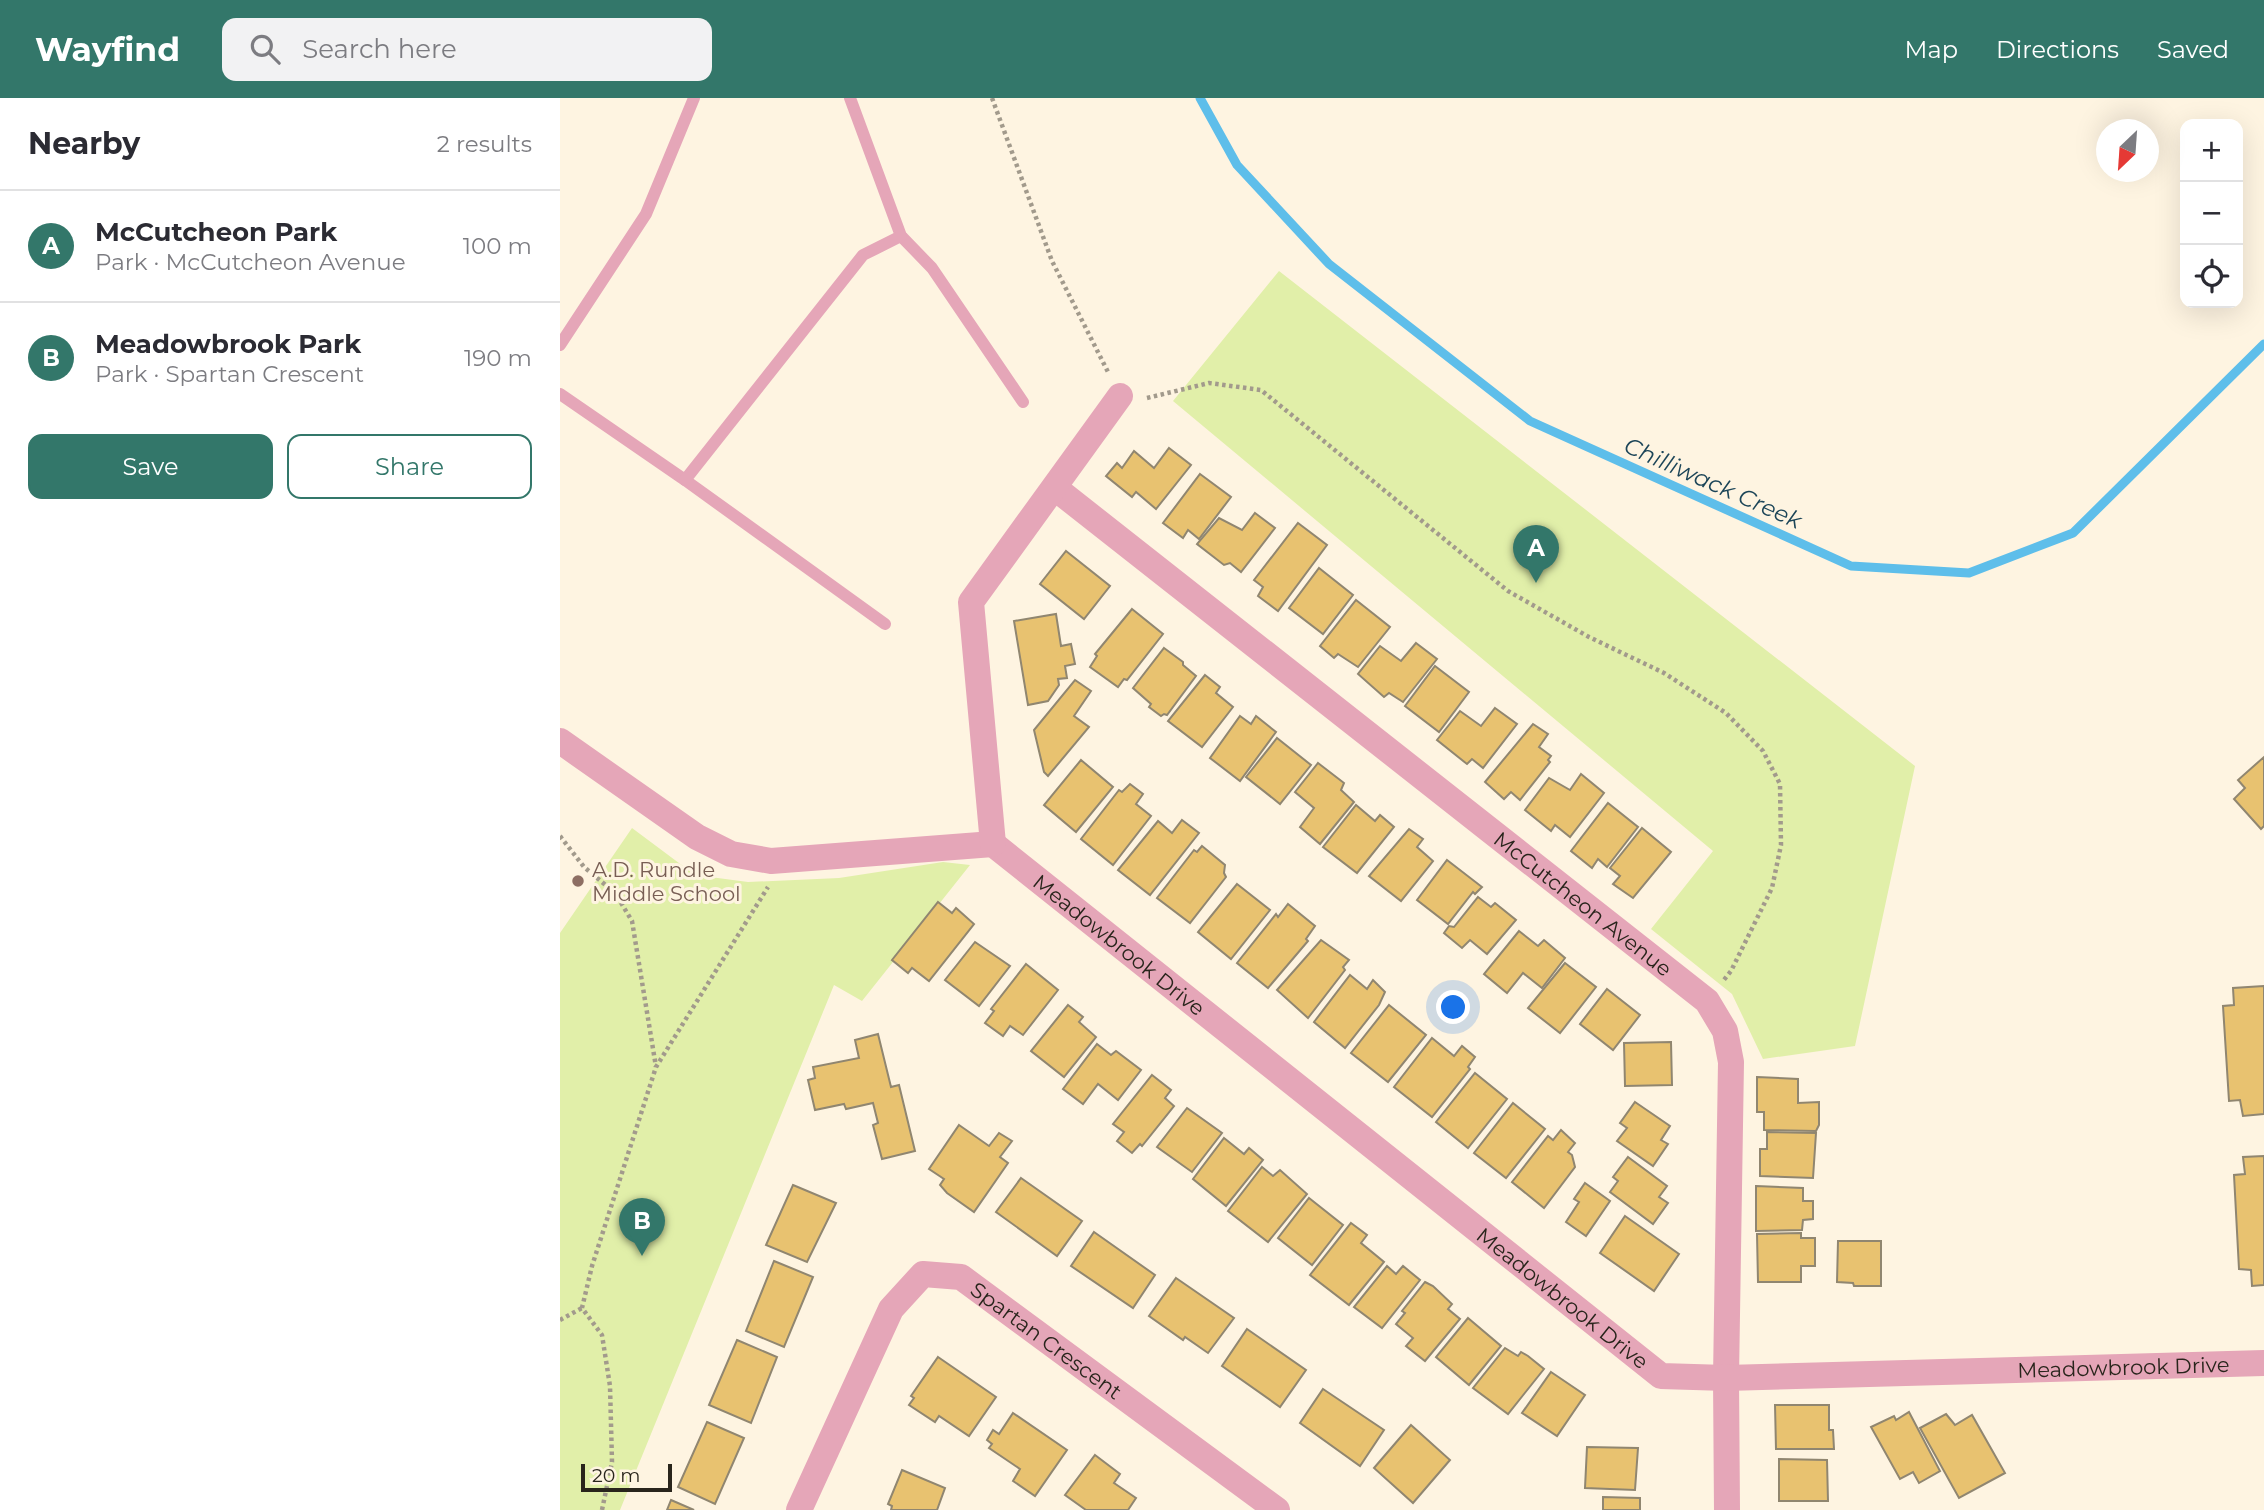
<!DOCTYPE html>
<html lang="en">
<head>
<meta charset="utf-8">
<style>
	:root { --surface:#fff; --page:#f2f2f3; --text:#2b2b33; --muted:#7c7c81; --line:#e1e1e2; --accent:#33776a }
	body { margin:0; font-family:Montserrat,sans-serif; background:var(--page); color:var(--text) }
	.controls { position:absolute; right:21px; top:21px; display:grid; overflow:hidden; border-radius:14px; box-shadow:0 7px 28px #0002 }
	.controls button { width:63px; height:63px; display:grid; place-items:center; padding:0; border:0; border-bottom:2px solid var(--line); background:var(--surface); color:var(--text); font:35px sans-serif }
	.compass { position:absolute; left:1536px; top:21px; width:63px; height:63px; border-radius:50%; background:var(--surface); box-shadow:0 7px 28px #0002; rotate:205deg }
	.scale { position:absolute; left:21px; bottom:18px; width:91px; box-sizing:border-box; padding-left:7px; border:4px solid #29251c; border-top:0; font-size:19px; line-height:24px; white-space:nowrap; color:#29251c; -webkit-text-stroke:5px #fef4e1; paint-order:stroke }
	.you { position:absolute; left:894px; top:910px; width:24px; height:24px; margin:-18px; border:5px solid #fff; border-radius:50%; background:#1a73e8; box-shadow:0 0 0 10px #1a73e833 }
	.badge { display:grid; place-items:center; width:46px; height:46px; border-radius:50%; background:var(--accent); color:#fff; font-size:23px; font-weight:700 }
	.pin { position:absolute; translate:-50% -58px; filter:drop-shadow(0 2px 4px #0008) }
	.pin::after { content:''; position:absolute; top:37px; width:24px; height:21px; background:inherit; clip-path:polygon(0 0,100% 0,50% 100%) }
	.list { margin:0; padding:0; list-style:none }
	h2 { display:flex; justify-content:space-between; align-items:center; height:91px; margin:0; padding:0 28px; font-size:30px }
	h2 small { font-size:23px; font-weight:400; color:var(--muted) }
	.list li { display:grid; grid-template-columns:46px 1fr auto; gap:21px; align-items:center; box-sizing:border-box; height:112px; padding:0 28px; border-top:2px solid var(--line) }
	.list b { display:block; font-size:26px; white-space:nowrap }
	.list p { margin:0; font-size:23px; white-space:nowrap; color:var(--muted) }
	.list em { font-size:23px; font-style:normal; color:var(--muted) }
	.actions { display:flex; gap:14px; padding:21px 28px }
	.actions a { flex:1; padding:16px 0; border:2px solid var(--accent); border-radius:14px; text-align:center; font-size:24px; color:var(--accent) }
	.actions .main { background:var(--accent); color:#fff }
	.icon { flex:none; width:38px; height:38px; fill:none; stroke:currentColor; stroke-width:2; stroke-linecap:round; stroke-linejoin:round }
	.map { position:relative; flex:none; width:1704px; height:1412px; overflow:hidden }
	header { display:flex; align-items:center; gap:42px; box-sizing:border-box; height:98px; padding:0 35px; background:var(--accent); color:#fff }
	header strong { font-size:33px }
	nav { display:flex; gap:38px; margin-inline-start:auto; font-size:24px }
	.search { width:490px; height:63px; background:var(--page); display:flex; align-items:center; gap:18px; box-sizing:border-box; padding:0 24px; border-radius:14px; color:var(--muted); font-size:26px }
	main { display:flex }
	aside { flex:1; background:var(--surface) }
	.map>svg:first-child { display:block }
</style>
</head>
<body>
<header>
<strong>Wayfind</strong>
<div class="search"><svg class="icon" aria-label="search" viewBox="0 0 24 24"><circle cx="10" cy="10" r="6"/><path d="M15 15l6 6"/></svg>Search here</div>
<nav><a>Map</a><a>Directions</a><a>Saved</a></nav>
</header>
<main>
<aside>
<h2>Nearby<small>2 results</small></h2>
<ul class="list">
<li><span class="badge">A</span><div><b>McCutcheon Park</b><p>Park · McCutcheon Avenue</p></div><em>100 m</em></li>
<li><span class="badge">B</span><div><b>Meadowbrook Park</b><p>Park · Spartan Crescent</p></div><em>190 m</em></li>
</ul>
<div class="actions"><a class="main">Save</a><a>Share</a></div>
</aside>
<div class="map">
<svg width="1704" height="1412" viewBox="0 0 1704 1412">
	<rect width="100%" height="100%" fill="#fef4e1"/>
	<g fill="#e1efa9">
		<path d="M719,173L1355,668L1295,948L1203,961L1172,896L1091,831L1153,753L613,303Z"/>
		<path d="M72,730L135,777L188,784L279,780L383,764L410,767L302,903L274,887L60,1412H0V835Z"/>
	</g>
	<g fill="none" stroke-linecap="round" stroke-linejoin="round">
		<path stroke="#5ebeea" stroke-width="9" d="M640,0L677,67L769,166L970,323L1291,468L1409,475L1513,435L1704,246"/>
	</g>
	<g fill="#e8c270" stroke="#908670" stroke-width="2">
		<path d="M609,350L631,367L596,411L576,394L572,399L546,378L557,365L562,370L574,353L594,370Z"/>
		<path d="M640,376L671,399L639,441L628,432L623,440L603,425Z"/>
		<path d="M695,415L715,430L681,474L670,465L664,467L637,446L659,420L682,432Z"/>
		<path d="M738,425L767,447L718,513L698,498L703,489L694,482Z"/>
		<path d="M506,453L550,488L524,521L480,486Z"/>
		<path d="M759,470L793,497L763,536L729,510Z"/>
		<path d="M796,502L830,529L798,569L778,556L774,560L760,548Z"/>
		<path d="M572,511L603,536L567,582L564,581L558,589L530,569L537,558L535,556Z"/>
		<path d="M496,516L501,548L511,546L515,566L505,568L507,580L498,581L499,587L488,603L468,607L454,523Z"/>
		<path d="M856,545L877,561L843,604L829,595L824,599L798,576L820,548L841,563Z"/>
		<path d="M604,550L623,564V567L636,578L607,617L604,616L601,618L589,609L591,606L573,590Z"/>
		<path d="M875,568L909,594L879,634L845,608Z"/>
		<path d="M645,577L660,589L656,595L673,609L642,649L608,623Z"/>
		<path d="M515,582L531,593L514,618L529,629L488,678L484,674L474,632Z"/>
		<path d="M935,610L957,626L923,670L912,661L907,666L877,642L900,613L921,628Z"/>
		<path d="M680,618L691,626L696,618L716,634L680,683L650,660Z"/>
		<path d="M973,626L988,636L979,649L991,658L988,662L990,664L960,702L951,694L944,701L925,684Z"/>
		<path d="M717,640L751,667L720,706L686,679Z"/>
		<path d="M1704,659V728L1701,731L1674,701L1685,690L1678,682Z"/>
		<path d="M521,662L553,689L516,734L484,707Z"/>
		<path d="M758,665L784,685L781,692L794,704L760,746L740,729L754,710L735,694Z"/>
		<path d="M1021,676L1044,695L1010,739L995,727L991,733L965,712L989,680L1010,692Z"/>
		<path d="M570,686L583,696L576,706L591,718L553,767L521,741L559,692L562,694Z"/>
		<path d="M1048,705L1078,729L1047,769L1038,761L1032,770L1011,753Z"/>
		<path d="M796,707L815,723L820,717L834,729L797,775L763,749Z"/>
		<path d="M622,722L639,735L590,797L558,772L598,723L612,735Z"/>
		<path d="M1082,730L1111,754L1073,800L1053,786L1060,778L1050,770Z"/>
		<path d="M849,731L863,741L857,749L873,763L841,803L809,778Z"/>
		<path d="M642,748L665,767L664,775L666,779L630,825L597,800L634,752L637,754Z"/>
		<path d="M887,762L922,789L915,796L913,794L888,826L857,802Z"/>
		<path d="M677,786L710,812L671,861L638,834Z"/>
		<path d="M918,799L931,809L935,805L956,822L927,856L910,842L902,850L884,835L889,828L894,829Z"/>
		<path d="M378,804L392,815L396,810L414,826L369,883L352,870L348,875L332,862Z"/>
		<path d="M728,806L755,828L746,841L748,843L708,890L677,865L716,816L718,819Z"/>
		<path d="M959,833L978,848L984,842L1005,860L982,890L963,875L947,895L924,876Z"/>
		<path d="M761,842L789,862L783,869L785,872L748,920L717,892Z"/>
		<path d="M415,844L450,868L419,908L385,882Z"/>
		<path d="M1005,865L1036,889L1000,935L968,910Z"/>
		<path d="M466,866L498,892L463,937L450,928L443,938L425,925L434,913L431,911Z"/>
		<path d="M790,877L807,891L813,882L825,894L819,907L785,950L754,924Z"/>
		<path d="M1704,888V1016L1683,1018L1680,1002L1669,1003L1663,908L1674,907L1673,890Z"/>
		<path d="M1047,891L1080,917L1053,952L1020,926Z"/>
		<path d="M508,907L523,919L519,924L536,939L504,979L471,953Z"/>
		<path d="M829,907L866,937L828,984L791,955Z"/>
		<path d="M318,936L331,989L339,987L355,1053L322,1061L313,1027L318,1025L313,1005L286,1011L284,1006L255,1012L248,982L255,980L253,969L299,960L295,942Z"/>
		<path d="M872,940L894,958L902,948L915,959L908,969L910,971L872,1019L834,989Z"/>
		<path d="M1111,944L1112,987L1065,988L1064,945Z"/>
		<path d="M537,946L551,957L556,953L581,972L558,1002L538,986L523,1006L503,991Z"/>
		<path d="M915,975L947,1001L908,1050L876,1024Z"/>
		<path d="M592,977L611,992L605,1000L614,1008L582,1048L580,1046L572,1055L557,1043L564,1034L553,1026Z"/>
		<path d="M1197,979L1238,981V1005L1259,1004V1027L1256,1033L1204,1032V1014H1197Z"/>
		<path d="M1075,1004L1110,1028L1101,1042L1108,1046L1093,1068L1057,1043L1067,1030L1060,1025Z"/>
		<path d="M953,1005L985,1031L946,1080L914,1055Z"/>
		<path d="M627,1010L662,1035L632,1074L597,1049Z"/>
		<path d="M399,1027L429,1048L439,1035L452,1043L440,1059L448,1065L414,1114L387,1095L380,1087L384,1081L369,1071Z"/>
		<path d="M1001,1032L1015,1045L1008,1054L1012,1057L1015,1069L984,1110L952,1084L988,1038L993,1042Z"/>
		<path d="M1207,1034L1256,1035L1253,1080L1200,1078V1051H1207Z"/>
		<path d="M664,1040L684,1056L689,1050L703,1062L666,1108L633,1081Z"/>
		<path d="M1704,1058V1187L1692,1188L1691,1172L1679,1171L1674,1077L1685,1076L1683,1059Z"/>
		<path d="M1068,1059L1107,1088L1099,1099L1108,1105L1093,1126L1050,1094L1058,1083L1053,1079Z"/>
		<path d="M702,1069L713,1078L720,1072L747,1096L708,1144L668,1113Z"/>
		<path d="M461,1080L522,1123L497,1158L436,1114Z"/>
		<path d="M1025,1085L1050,1103L1026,1138L1006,1124L1019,1104L1014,1101Z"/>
		<path d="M233,1087L276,1105L247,1164L206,1147Z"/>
		<path d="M1196,1088L1243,1090V1103H1253V1121L1243,1122L1242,1132L1196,1133Z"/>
		<path d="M749,1100L783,1127L752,1167L718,1140Z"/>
		<path d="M1065,1118L1119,1156L1094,1193L1040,1155Z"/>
		<path d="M791,1125L807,1137L801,1145L824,1164L789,1207L750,1177Z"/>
		<path d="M534,1134L595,1177L573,1210L511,1168Z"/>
		<path d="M1241,1135V1140H1255V1168H1241V1184H1198L1197,1136Z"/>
		<path d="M1278,1143H1321V1188H1294L1293,1185L1277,1184Z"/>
		<path d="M214,1163L253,1179L224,1249L186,1233Z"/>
		<path d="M827,1168L836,1176L843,1168L860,1182L822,1230L794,1209Z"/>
		<path d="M616,1180L674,1220L648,1255L625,1239L623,1242L589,1218Z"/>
		<path d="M865,1184L873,1188L892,1206L888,1211L900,1221L865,1263L846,1248L853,1240L836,1226L845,1215L842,1213Z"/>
		<path d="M908,1220L941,1248L909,1287L876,1259Z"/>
		<path d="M687,1231L746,1272L720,1309L662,1268Z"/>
		<path d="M177,1242L217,1259L191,1325L149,1307Z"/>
		<path d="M945,1250L958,1258L961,1254L968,1258L984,1271L948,1316L913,1290Z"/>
		<path d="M378,1259L436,1299L409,1338L379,1318L375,1324L349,1307L354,1300L351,1298Z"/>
		<path d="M991,1274L1025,1297L997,1338L962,1315Z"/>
		<path d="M763,1291L824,1332L800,1368L740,1325Z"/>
		<path d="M1215,1307H1269V1332H1273L1274,1351H1216Z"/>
		<path d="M1349,1314L1380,1373L1359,1385L1353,1374L1340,1381L1311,1329L1334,1318L1336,1322Z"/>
		<path d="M453,1315L507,1352L475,1398L453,1383L460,1371L429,1350L432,1346L427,1342L433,1332L439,1336Z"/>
		<path d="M1386,1316L1395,1327L1412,1317L1445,1375L1399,1400L1360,1330Z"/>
		<path d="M147,1324L184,1340L155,1406L118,1389Z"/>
		<path d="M851,1327L890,1362L853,1405L814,1370Z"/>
		<path d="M1027,1349L1078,1350L1075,1392L1025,1390Z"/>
		<path d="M535,1357L560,1376L554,1385L576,1400L568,1412H526L505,1397Z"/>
		<path d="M1219,1361L1267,1362L1268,1403H1219Z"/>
		<path d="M342,1372L385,1390L377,1412H331L332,1408L328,1406Z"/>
		<path d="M1043,1399L1080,1400V1412H1043Z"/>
		<path d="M111,1402L134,1412H107Z"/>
	</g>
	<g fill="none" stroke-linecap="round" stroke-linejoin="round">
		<g stroke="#a29a8c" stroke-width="4.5" stroke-dasharray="3.5 3.5" stroke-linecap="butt">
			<path d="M432,0L492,163L548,274"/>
			<path d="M587,300L649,285L701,292L948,493L1029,539L1104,575L1166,615L1203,653L1220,686L1221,747L1212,790L1171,873L1163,883"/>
			<path d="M0,738L24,769L55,795L72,823L96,969"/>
			<path d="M0,1222L22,1210"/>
			<path d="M42,1412L52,1364L50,1288L42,1237L22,1210L32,1168L96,969L208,789"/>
		</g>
		<g stroke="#e5a6b8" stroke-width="12">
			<path d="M290,0L341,138L372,170L463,304"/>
			<path d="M0,247L86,116L134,0"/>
			<path d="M0,296L125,382"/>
			<path d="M325,526L125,382L303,157L341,138"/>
		</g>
		<g stroke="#e5a6b8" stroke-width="26">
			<path id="s1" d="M495,390L1147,903L1165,933L1171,964L1166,1280L1167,1412"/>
			<path id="s2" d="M0,643L137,739L171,756L211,763L433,746L1101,1278L1166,1280L1704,1265"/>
			<path d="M433,746L411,504L560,298"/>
			<path id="s3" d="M239,1412L331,1211L363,1176L401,1179L717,1412"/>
		</g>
	</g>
	<circle fill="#8d6e63" stroke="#fef4e1" stroke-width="2.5" cx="18" cy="783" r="7"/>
	<g text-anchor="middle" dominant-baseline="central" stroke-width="6" stroke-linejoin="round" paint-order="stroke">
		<g font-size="21" fill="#785e54" stroke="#fef4e1" text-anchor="start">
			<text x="32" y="771">A.D. Rundle<tspan x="32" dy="24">Middle School</tspan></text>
		</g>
		<g font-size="21" fill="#29251c" stroke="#fef4e1">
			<text stroke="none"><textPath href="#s1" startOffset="672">McCutcheon Avenue</textPath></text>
			<text stroke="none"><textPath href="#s2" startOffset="630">Meadowbrook Drive</textPath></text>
			<text stroke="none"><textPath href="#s2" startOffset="1197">Meadowbrook Drive</textPath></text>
			<text stroke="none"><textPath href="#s3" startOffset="413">Spartan Crescent</textPath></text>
			<text stroke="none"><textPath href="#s2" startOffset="1785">Meadowbrook Drive</textPath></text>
		</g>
		<g font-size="23" font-style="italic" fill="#1c4558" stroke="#fef4e1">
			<text transform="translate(1153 385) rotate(24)">Chilliwack Creek</text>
		</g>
	</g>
</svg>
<div class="controls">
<button>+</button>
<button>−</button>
<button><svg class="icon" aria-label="locate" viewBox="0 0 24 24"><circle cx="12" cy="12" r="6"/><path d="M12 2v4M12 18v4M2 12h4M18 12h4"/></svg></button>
</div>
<svg class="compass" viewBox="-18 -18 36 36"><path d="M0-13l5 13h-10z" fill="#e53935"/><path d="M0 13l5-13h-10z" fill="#7c7c81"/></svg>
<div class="scale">20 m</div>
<div class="you"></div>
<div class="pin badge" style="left:976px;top:485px">A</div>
<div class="pin badge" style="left:82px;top:1158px">B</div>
</div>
</main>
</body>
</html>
